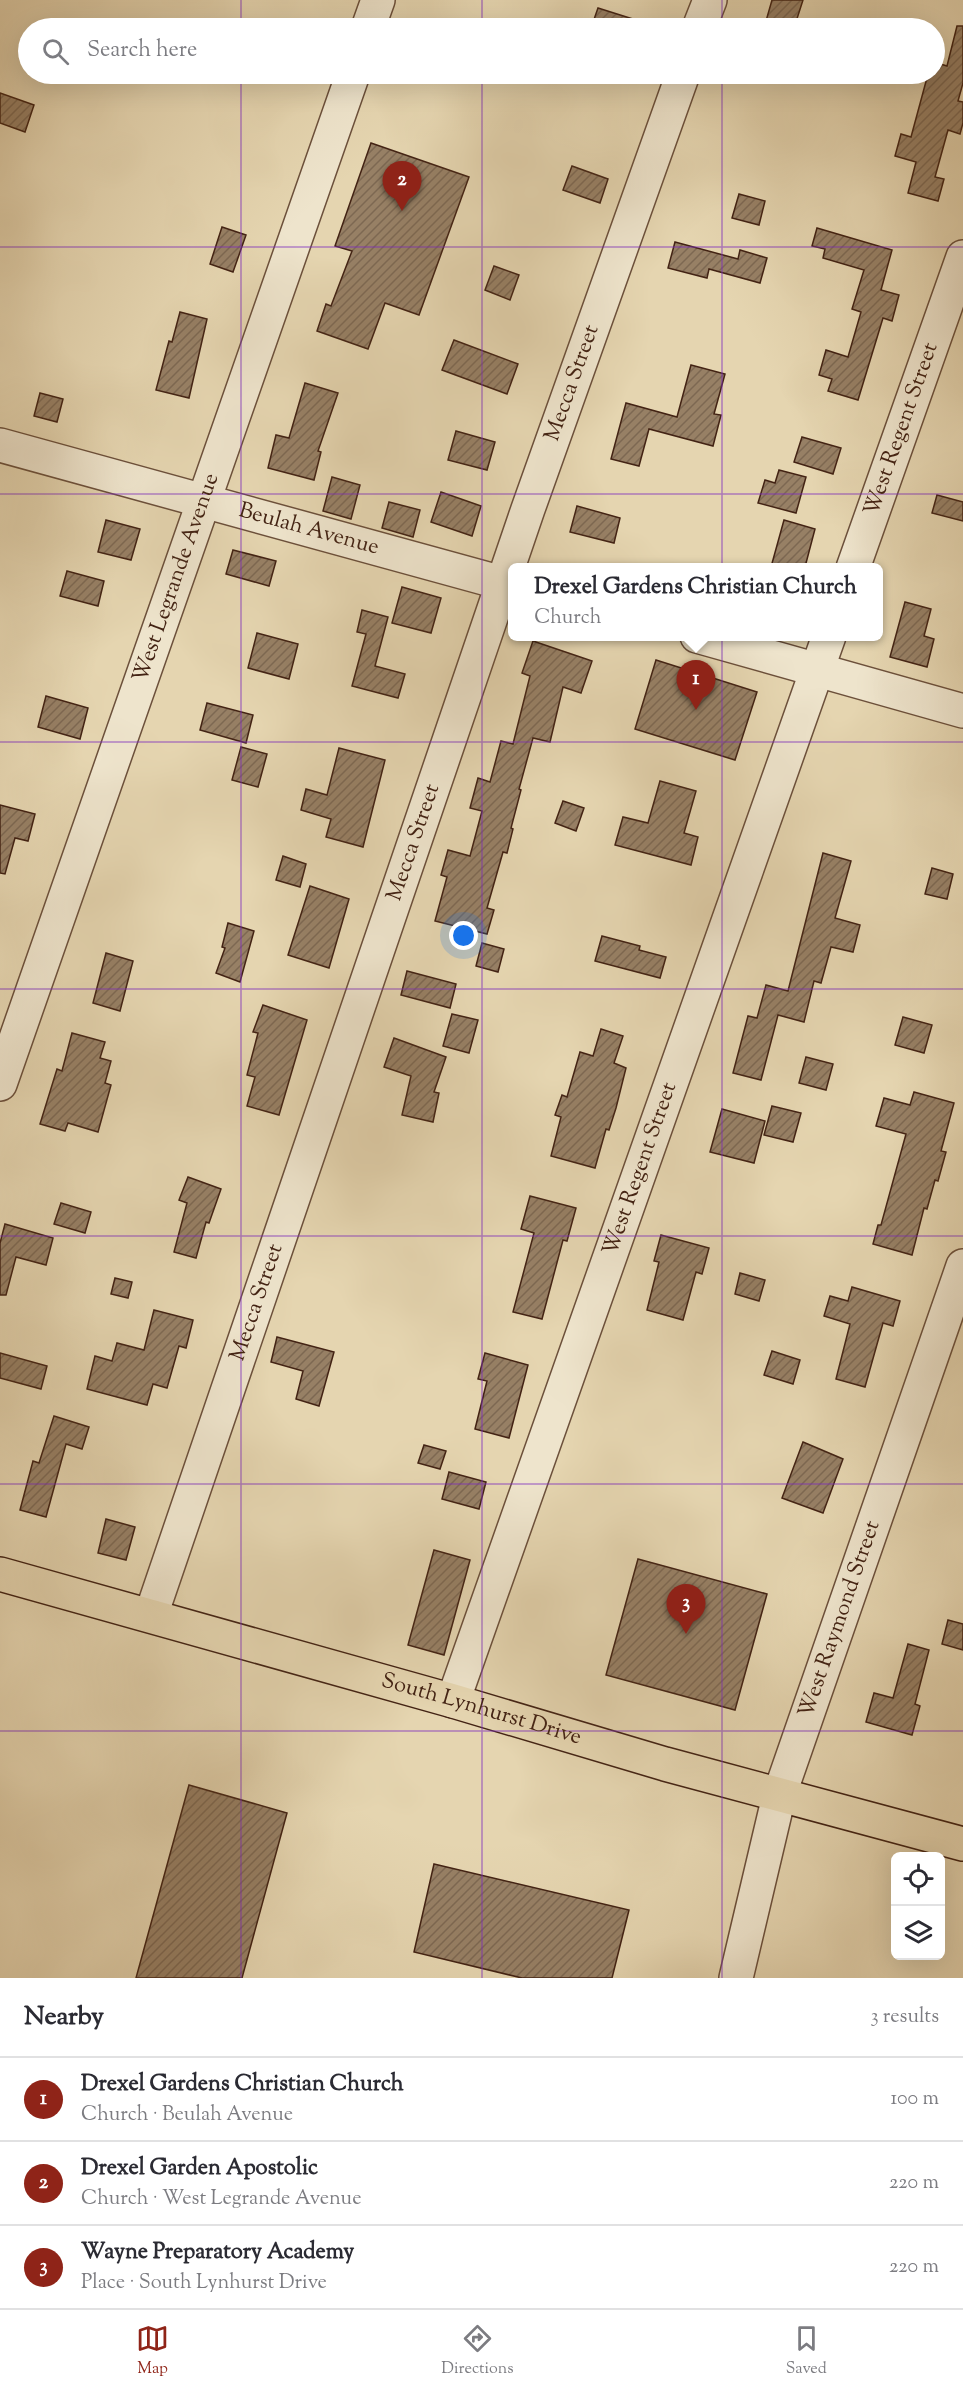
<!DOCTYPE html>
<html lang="en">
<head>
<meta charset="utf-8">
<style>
	:root { --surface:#fff; --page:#f2f2f3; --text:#2b2b33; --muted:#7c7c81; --line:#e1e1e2; --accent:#8f2418 }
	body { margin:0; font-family:"Sorts Mill Goudy",serif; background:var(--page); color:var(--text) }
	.controls { position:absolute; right:18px; bottom:18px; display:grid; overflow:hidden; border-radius:9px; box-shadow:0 6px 24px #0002 }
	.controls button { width:54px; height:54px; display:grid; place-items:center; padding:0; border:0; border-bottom:2px solid var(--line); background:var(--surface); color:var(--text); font:30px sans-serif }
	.you { position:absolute; left:464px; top:936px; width:21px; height:21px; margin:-15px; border:4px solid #fff; border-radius:50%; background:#1a73e8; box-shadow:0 0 0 9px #1a73e833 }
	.badge { display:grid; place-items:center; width:39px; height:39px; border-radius:50%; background:var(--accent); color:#fff; font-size:20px; font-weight:700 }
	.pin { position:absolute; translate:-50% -50px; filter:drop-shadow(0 2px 3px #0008) }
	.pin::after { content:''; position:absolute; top:32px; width:21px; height:18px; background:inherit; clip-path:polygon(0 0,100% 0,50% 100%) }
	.popup { position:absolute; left:508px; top:563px; width:375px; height:78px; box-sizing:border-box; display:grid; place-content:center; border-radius:9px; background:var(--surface); filter:drop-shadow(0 2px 4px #0005); font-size:20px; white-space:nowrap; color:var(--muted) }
	.popup b { font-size:22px; color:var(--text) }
	.popup::after { content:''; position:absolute; left:50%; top:100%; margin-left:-12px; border:12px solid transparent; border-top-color:var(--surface) }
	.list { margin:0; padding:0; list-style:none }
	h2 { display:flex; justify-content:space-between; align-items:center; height:78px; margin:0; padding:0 24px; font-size:26px }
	h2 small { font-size:20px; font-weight:400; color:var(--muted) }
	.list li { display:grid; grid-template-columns:39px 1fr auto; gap:18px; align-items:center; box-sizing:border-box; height:84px; padding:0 24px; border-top:2px solid var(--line) }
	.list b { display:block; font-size:22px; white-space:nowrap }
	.list p { margin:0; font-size:20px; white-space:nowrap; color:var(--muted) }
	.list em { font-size:20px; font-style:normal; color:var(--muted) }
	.icon { flex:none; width:33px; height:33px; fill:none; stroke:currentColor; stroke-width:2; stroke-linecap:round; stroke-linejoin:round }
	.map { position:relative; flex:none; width:963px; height:1978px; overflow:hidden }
	.search { position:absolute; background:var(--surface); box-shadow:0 6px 24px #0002; left:18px; right:18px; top:18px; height:66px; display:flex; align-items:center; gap:15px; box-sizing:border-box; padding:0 21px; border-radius:33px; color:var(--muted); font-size:22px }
	.sheet { height:330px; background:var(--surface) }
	nav { display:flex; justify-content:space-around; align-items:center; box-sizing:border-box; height:84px; border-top:2px solid var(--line); background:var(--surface); font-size:16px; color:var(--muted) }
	nav a { display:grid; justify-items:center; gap:3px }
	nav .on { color:var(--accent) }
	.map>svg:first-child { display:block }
</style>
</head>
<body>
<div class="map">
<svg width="963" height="1978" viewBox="0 0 963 1978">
	<defs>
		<pattern id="building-hatch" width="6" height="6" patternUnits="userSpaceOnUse" patternTransform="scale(1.5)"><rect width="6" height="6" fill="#978065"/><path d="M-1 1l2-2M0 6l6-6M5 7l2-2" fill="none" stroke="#7d6852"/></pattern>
	</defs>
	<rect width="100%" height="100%" fill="#e5d5b0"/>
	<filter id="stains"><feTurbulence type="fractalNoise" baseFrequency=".00333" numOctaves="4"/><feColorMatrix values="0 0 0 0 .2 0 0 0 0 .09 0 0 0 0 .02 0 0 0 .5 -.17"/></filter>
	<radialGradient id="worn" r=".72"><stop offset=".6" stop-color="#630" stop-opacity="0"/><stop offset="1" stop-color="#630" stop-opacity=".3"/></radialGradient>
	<g fill="url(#building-hatch)" stroke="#432314" stroke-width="1.5">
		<path d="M772,0H803L794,28H764Z"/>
		<path d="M598,8L652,25L651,28H591Z"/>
		<path d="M957,26H963V83L958,101L963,102V123L960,134L948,130L935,177L944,179L938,201L908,193L916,162L895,156L901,134L911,137L928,74H934V62L947,66Z"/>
		<path d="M0,93L34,105L25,132L0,123Z"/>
		<path d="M371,143L469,177L419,315L385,303L368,349L317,331L326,304L331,306L352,251L335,246Z"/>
		<path d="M572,166L608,179L600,203L563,190Z"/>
		<path d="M739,194L765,201L759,225L732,218Z"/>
		<path d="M222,227L246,235L233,272L210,264Z"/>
		<path d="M817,228L892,250L881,290L899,295L892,321L883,318L858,400L828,391L832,379L819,375L826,350L848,357L861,312L852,309L864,270L823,258L825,249L812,246Z"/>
		<path d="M675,242L738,259L740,250L767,258L760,283L709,269L707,278L668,268Z"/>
		<path d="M494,266L519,275L510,300L485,290Z"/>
		<path d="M180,312L207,319L189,398L156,390L169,341L172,342Z"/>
		<path d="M454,340L518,364L507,394L442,370Z"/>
		<path d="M691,365L725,374L714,414L721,415L713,446L649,429L639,466L611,459L626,403L677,417Z"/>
		<path d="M305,383L338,393L318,451L321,452L314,480L268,468L276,435L289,438Z"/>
		<path d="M40,393L63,399L57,422L34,416Z"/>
		<path d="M456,431L495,442L487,470L448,460Z"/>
		<path d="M802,437L841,448L833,474L794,462Z"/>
		<path d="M779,470L806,477L796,513L758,503L765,480L775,483Z"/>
		<path d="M332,477L360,485L351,519L323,511Z"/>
		<path d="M441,492L481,506L472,536L431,522Z"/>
		<path d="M937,495L963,502V521L932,513Z"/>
		<path d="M389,502L420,510L413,537L382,528Z"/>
		<path d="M577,506L620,518L614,543L570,532Z"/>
		<path d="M106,520L140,529L131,560L98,552Z"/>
		<path d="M784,520L815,529L805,567H771Z"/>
		<path d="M233,550L276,561L269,586L226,574Z"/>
		<path d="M67,571L104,581L98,606L60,596Z"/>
		<path d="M402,587L441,598L431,633L392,623Z"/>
		<path d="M905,602L931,609L924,636L934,639L927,667L890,657Z"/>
		<path d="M362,610L388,617L375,666L405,674L398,698L352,686L366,634L357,632Z"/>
		<path d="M257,633L298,644L289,679L248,668Z"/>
		<path d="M533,641L592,661L581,693L563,687L550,742L533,738L519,789L521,790L511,828L513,829L507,853L503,852L487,908L494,910L487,934L435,921L447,877L441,875L448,850L470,856L482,811L470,808L478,778L490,782L501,741L513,744L530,676L522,673Z"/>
		<path d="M656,660L757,692L735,760L635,729Z"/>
		<path d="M46,696L88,708L80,739L38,727Z"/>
		<path d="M207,703L253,715L246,743L200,730Z"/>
		<path d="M241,747L267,754L258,787L232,780Z"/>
		<path d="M339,748L385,760L363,847L326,837L331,819L301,810L306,789L327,795Z"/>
		<path d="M660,781L696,791L684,833L698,837L691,865L615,845L623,817L648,823Z"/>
		<path d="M563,801L584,808L576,831L555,823Z"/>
		<path d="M0,805L35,814L28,841L15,838L5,874L0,873Z"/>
		<path d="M823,853L851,861L835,918L860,925L853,952L831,947L821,983L814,981L804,1022L778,1015L761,1080L733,1073L748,1016L757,1018L766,985L788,991Z"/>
		<path d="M283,856L306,864L300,887L276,880Z"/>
		<path d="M932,868L953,874L947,899L925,894Z"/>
		<path d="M310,886L349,899L329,968L288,955Z"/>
		<path d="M228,923L254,931L240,982L216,973L225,948L222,947Z"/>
		<path d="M602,936L640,946L639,950L666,957L660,978L595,961Z"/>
		<path d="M482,943L504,949L498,972L476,966Z"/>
		<path d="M106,953L133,961L120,1011L93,1003Z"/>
		<path d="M407,971L456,984L450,1008L401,995Z"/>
		<path d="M263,1005L307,1020L279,1115L247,1106L255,1077L247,1075L258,1033L253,1032Z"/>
		<path d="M452,1014L478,1020L469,1053L443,1046Z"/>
		<path d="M903,1017L932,1025L924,1053L895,1045Z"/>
		<path d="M601,1029L623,1036L614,1063L626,1068L616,1108L609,1130L606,1129L595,1168L551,1156L561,1117L555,1115L562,1095L567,1097L580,1052L593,1056Z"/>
		<path d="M72,1033L105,1042L100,1058L111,1061L105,1083L111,1085L98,1132L68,1123L65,1131L40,1124L57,1069L62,1071Z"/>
		<path d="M394,1038L446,1057L434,1092L439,1093L433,1122L402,1115L411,1076L384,1067Z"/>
		<path d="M806,1057L833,1064L826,1090L799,1083Z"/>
		<path d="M914,1092L954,1103L941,1151L946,1152L938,1181L935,1180L927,1209L924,1208L912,1255L873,1244L878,1225H881L906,1134L876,1126L884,1098L910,1105Z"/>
		<path d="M772,1106L801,1113L793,1142L764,1135Z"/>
		<path d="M722,1109L765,1121L754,1163L710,1152Z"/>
		<path d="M188,1177L221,1189L209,1223L206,1222L196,1258L174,1252L187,1203L179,1200Z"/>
		<path d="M530,1196L576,1208L567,1241L563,1240L542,1319L513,1312L534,1233L521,1229Z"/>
		<path d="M61,1203L91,1212L85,1233L54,1224Z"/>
		<path d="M5,1224L53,1238L46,1265L16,1257L6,1295H0V1243Z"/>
		<path d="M661,1235L709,1248L702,1274L696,1272L683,1320L647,1310L659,1262L654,1261Z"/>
		<path d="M740,1273L765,1280L759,1301L735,1294Z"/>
		<path d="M115,1278L132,1282L128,1298L111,1294Z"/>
		<path d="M852,1287L900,1301L893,1326L883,1323L865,1387L836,1379L850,1324L824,1316L830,1296L848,1301Z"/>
		<path d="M154,1310L193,1320L186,1348L179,1346L167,1388L153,1384L147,1405L87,1389L95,1356L112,1361L117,1343L144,1350Z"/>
		<path d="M277,1337L334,1352L319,1406L296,1399L303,1371L271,1362Z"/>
		<path d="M772,1351L800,1360L793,1384L764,1375Z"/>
		<path d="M0,1353L47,1366L41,1389L0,1378Z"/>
		<path d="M485,1353L528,1365L509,1438L475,1429L487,1381L478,1379Z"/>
		<path d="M54,1416L89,1427L82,1449L66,1444L46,1517L20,1510L33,1461L39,1463Z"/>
		<path d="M803,1442L843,1459L823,1513L782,1498Z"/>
		<path d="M424,1445L446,1451L440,1469L418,1463Z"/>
		<path d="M449,1472L486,1482L479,1509L442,1499Z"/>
		<path d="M106,1519L135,1527L126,1560L98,1553Z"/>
		<path d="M434,1550L470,1560L444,1655L408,1645Z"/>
		<path d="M638,1559L767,1594L735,1710L606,1675Z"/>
		<path d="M948,1620L963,1624V1650L942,1644Z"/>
		<path d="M908,1644L929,1650L915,1704L920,1706L912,1735L866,1722L874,1693L893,1698Z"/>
		<path d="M189,1785L287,1813L242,1978H136Z"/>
		<path d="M434,1864L629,1910L612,1978H522L414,1952Z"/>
	</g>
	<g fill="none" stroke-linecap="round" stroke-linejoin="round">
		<g stroke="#6c503b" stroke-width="36">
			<g id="minor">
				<path d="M368,28L378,0"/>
				<path d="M699,28L710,0"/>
				<path id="s1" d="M0,445L513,586"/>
				<path id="s2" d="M853,568L963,257"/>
				<path d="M697,636L963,711"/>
				<path id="s3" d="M0,1084L353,74"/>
				<path id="s4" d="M151,1615L528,509L683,74"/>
				<path id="s5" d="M453,1701L829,636"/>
				<path id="s6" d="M736,1978L779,1796L963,1266"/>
			</g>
		</g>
		<g stroke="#432314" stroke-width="36">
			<g id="major">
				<path id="s7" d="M0,1574L453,1701L665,1764L963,1844"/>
			</g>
		</g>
		<use href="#minor" stroke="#eee4cc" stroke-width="33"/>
		<use href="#major" stroke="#e5d5b0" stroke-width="33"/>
	</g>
	<path fill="none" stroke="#7b2cbf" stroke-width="1.5" stroke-opacity="0.55" d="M241,0V28M482,0V28M722,0V28M241,74V1978M482,74V1978M722,74V1978M0,247H963M0,494H963M0,742H963M0,989H963M0,1236H963M0,1484H963M0,1731H963"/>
	<g text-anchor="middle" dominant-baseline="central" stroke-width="4.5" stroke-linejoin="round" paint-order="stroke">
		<g font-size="22" fill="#432314" stroke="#eee4cc">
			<text stroke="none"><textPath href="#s4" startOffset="1302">Mecca Street</textPath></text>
			<text stroke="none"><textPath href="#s2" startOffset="147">West Regent Street</textPath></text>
			<text stroke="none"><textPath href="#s1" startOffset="320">Beulah Avenue</textPath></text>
			<text stroke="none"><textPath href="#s3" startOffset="536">West Legrande Avenue</textPath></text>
			<text stroke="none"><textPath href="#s4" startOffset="816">Mecca Street</textPath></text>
			<text stroke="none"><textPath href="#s5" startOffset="564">West Regent Street</textPath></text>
			<text stroke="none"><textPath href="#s4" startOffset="330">Mecca Street</textPath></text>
			<text stroke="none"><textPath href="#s6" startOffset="374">West Raymond Street</textPath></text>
			<text stroke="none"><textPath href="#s7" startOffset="500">South Lynhurst Drive</textPath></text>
		</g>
	</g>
	<rect width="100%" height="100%" filter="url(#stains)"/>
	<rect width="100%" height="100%" fill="url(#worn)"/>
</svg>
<div class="controls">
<button><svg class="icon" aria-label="locate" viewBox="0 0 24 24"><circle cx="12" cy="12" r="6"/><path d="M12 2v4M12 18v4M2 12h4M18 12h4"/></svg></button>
<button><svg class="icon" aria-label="layers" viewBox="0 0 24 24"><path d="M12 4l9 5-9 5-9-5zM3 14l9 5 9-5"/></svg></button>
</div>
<div class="you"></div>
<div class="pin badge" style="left:696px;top:710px">1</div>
<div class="popup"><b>Drexel Gardens Christian Church</b>Church</div>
<div class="pin badge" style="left:402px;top:211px">2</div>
<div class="pin badge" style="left:686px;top:1634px">3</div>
<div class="search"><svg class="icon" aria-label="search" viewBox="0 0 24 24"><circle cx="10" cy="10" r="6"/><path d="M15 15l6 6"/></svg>Search here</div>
</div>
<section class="sheet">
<h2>Nearby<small>3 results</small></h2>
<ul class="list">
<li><span class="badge">1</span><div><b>Drexel Gardens Christian Church</b><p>Church · Beulah Avenue</p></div><em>100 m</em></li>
<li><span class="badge">2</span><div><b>Drexel Garden Apostolic</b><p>Church · West Legrande Avenue</p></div><em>220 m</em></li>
<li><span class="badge">3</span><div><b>Wayne Preparatory Academy</b><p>Place · South Lynhurst Drive</p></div><em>220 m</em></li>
</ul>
</section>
<nav>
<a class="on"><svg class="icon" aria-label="map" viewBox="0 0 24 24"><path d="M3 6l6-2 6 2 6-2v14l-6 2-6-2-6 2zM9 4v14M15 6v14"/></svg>Map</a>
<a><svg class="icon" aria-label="directions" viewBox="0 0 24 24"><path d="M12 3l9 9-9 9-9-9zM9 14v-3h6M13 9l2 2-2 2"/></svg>Directions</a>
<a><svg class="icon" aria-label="saved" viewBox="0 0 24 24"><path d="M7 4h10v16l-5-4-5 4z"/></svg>Saved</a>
</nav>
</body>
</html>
